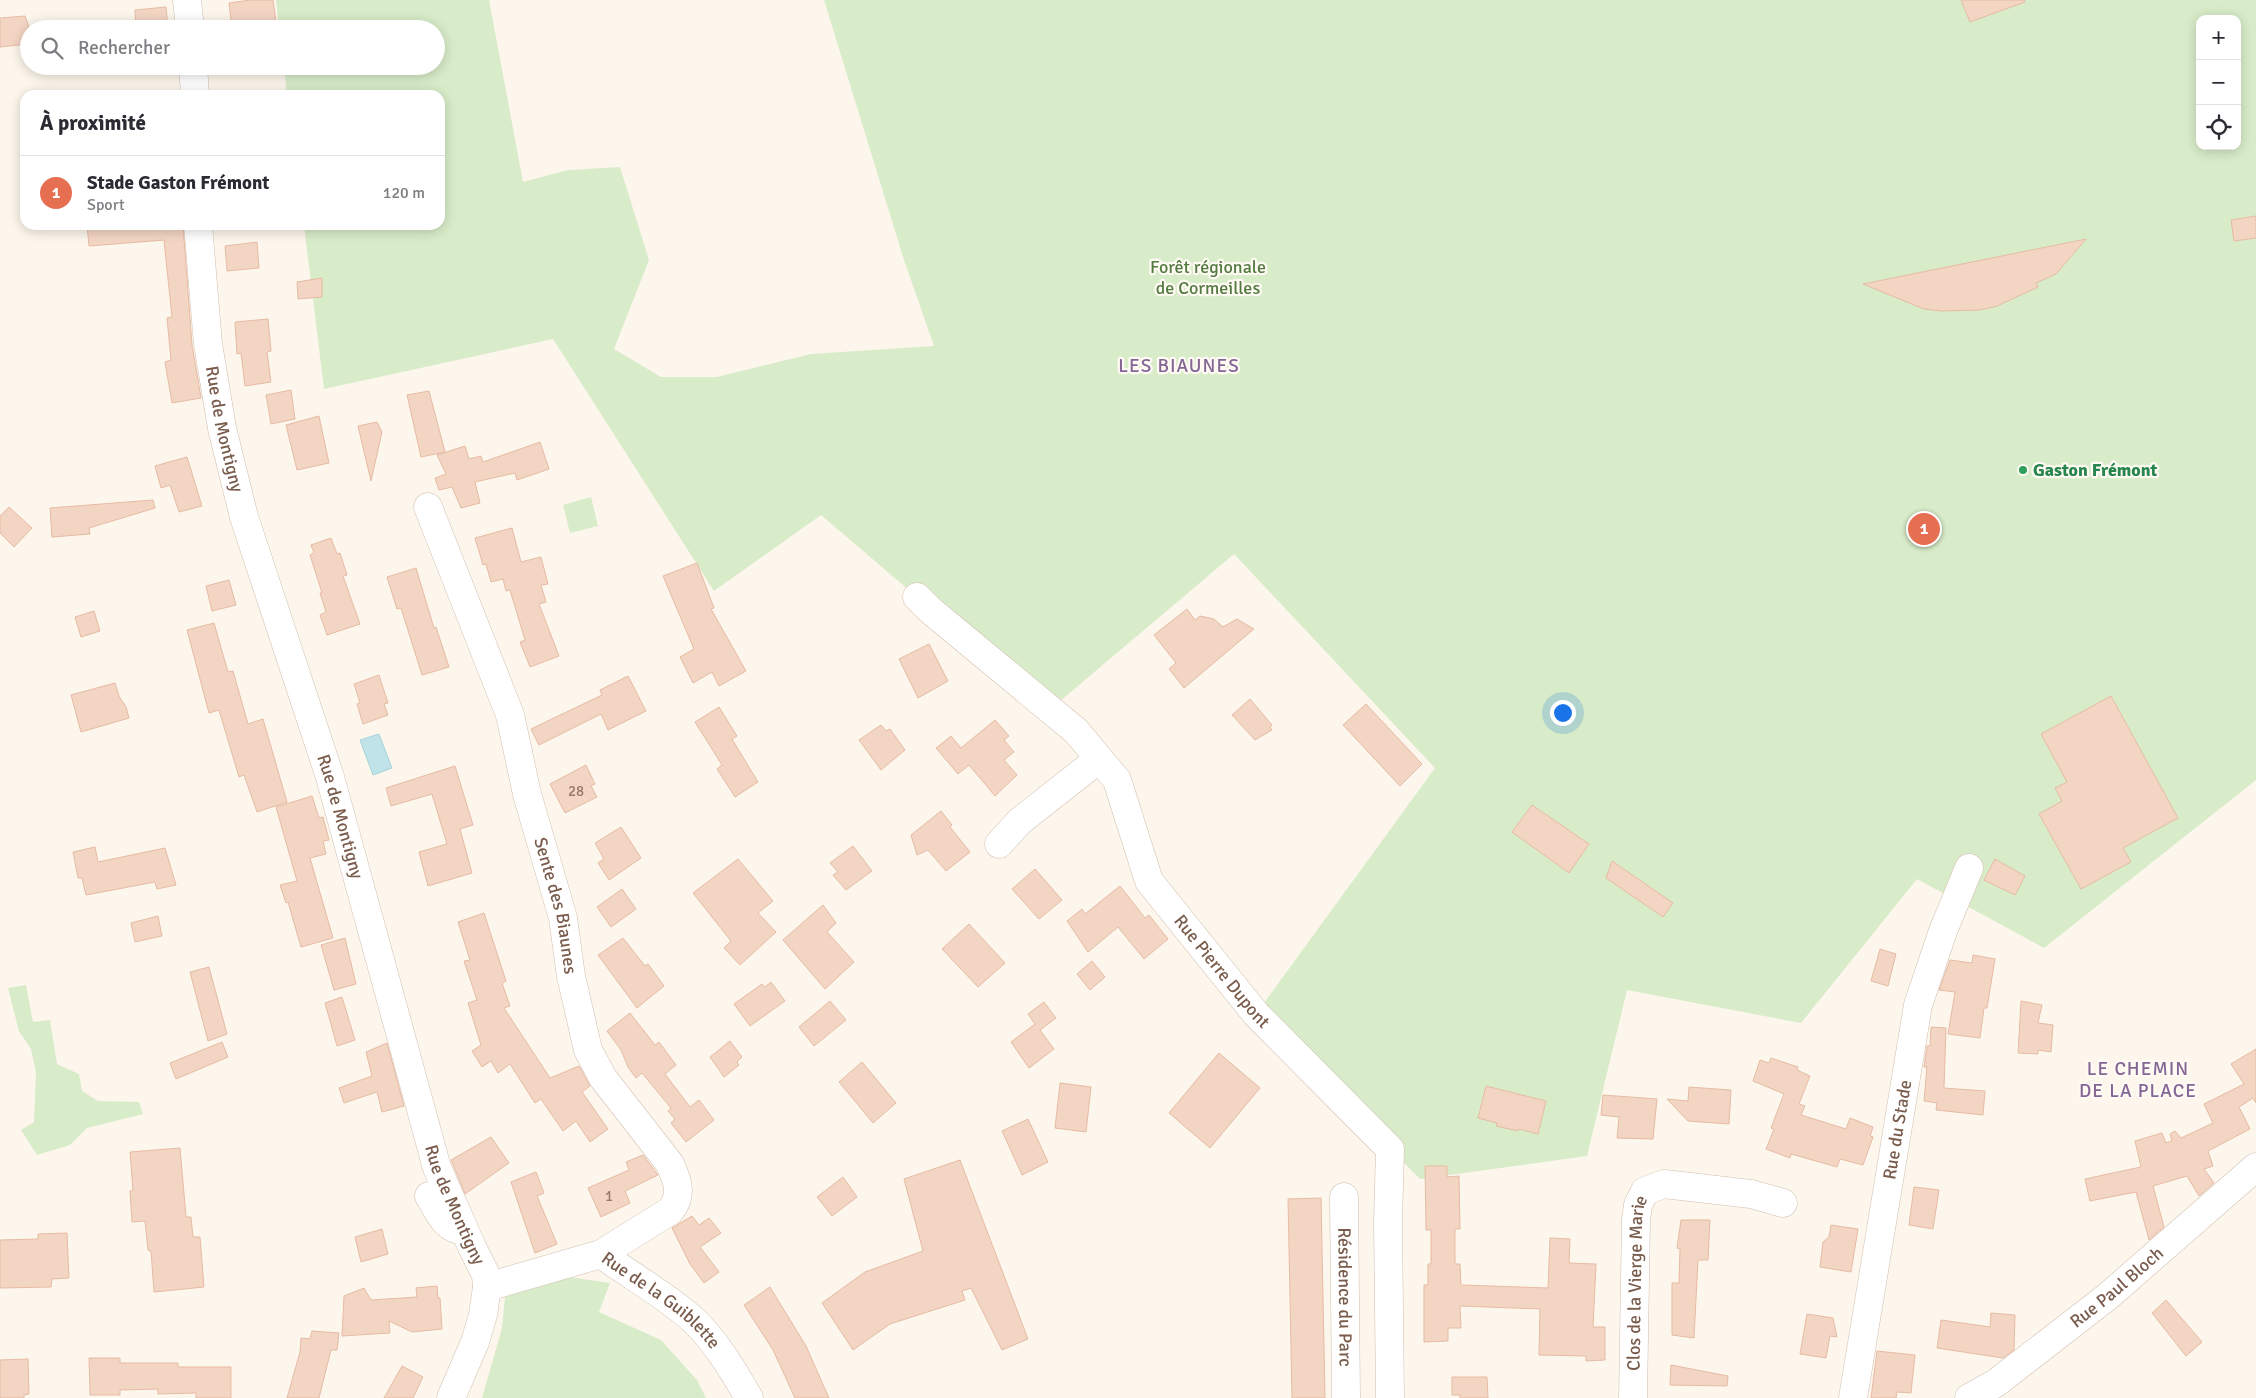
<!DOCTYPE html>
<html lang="fr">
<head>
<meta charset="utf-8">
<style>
	:root { --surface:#fff; --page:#f2f2f3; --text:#2b2b33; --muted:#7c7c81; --line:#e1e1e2; --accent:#e76f51 }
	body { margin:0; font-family:Signika,sans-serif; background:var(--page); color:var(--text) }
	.controls { position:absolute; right:15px; top:15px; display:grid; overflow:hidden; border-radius:10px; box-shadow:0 2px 12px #0003 }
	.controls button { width:45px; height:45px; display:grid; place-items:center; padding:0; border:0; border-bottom:1px solid var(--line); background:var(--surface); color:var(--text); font:25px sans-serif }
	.you { position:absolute; left:1562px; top:712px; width:18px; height:18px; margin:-12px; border:4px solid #fff; border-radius:50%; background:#1a73e8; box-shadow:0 0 0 8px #1a73e833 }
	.badge { display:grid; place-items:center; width:32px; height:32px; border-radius:50%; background:var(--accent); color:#fff; font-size:16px; font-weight:700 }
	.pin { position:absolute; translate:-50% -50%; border:2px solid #fff; box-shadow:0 1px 5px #0006 }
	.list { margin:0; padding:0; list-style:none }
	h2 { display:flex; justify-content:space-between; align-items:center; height:65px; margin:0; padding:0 20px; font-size:21px }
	h2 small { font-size:16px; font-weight:400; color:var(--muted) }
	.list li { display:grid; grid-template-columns:32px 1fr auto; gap:15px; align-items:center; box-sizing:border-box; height:75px; padding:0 20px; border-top:1px solid var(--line) }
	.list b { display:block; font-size:19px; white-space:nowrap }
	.list p { margin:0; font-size:16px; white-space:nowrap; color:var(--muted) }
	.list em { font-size:16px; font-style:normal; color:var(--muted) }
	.icon { flex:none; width:28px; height:28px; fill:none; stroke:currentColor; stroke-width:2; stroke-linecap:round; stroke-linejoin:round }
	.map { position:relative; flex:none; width:2256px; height:1398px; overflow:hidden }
	.search { position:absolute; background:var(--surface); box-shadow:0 2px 12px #0003; left:20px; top:20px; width:425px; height:55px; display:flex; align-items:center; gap:12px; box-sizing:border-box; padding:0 18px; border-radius:28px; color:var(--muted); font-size:19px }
	.panel { position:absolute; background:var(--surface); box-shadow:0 2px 12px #0003; left:20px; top:90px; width:425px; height:140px; border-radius:15px }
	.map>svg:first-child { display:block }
</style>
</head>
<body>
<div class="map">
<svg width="2256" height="1398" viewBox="0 0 2256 1398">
	<rect width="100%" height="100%" fill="#fdf6ec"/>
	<g fill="#d8ecc9" fill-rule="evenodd">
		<path d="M276,0H489L523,182L568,170L620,167L649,260L614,349L661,377H717L811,354L934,346L904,260L824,0H2256V780L2044,948L1917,879L1801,1023L1627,990L1587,1156L1420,1179L1256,1014L1435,768L1234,554L1053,707L917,597L821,515L714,591L553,339L324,389L304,225H440V95H287L284,66H436V29H279ZM2200,19H2237V146H2200Z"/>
		<path d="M591,497L598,526L570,533L563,505Z"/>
		<path d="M26,985L33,1022L50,1020L57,1064L79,1074L82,1091L98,1101L139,1102L143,1114L87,1128L70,1145L37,1155L21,1130L34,1122L36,1072L31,1049L19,1031L8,988Z"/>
		<path d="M569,1277L610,1283L599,1312L661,1340L697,1380L706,1398H482L502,1328L505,1297Z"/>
	</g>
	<path fill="#bfe3e8" stroke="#a5d3da" d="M379,734L392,768L373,775L360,740Z"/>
	<g fill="#f3d5c3" stroke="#e6bba3">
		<path d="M250,0H273L277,29H232L229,3Z"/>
		<path d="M1961,0H2024L2025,2L1970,22Z"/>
		<path d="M166,7L168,29H136L135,10Z"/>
		<path d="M25,16L29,27V44L0,47V18Z"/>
		<path d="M2256,216V238L2234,241L2231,220Z"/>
		<path d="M87,225H183L192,345L201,398L172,403L165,362L171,360L167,318L172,317L164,240L89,246Z"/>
		<path d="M2086,239L2056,274L2036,283L2038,287L1997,306L1980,310L1942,311L1924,309L1863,284Z"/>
		<path d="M257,242L259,268L227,271L225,246Z"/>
		<path d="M322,278V297L298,299L297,282Z"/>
		<path d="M268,319L271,351L267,352L271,382L245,386L241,353L237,354L235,322Z"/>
		<path d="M291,390L295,419L271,424L266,395Z"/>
		<path d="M429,391L445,452L421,457L407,395Z"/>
		<path d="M319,416L329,463L297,470L286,425Z"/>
		<path d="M377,422L382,432L371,481L358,426Z"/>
		<path d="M540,442L549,469L517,480L515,473L475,482L480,503L461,508L452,487L439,490L435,478L446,474L437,455L465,446L469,459L481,456L483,462Z"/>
		<path d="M187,457L202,506L179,512L170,485L161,488L155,466Z"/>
		<path d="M153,500L155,508L89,528L90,534L52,537L50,508Z"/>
		<path d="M9,507L32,528L14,547L0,533V516Z"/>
		<path d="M512,528L521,562L541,557L548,584L541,585L546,602L539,604L559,656L530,667L520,642L525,640L510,590L506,591L503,579L491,582L486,564L483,565L475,538Z"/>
		<path d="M331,538L337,554L340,553L347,575L343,576L360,624L327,635L320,615L326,612L320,593H322L310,555L314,553L311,545Z"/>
		<path d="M697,563L714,608L711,609L746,671L719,686L712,672L693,683L680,657L694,649L663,576Z"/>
		<path d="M416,568L434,628L436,627L449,667L422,675L401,608L397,609L387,577Z"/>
		<path d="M229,580L236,605L212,611L206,586Z"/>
		<path d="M1187,609L1195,620L1200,616L1214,619L1223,627L1237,619L1254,629L1184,688L1169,669L1176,663L1154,635Z"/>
		<path d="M94,611L100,631L81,637L75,617Z"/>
		<path d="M214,623L228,672L233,671L248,724L263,719L287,802L257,812L244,775L239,777L219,710L209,713L187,630Z"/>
		<path d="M929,644L948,681L918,698L899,659Z"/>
		<path d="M379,675L388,703L384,704L388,715L363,724L357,704L360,703L354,684Z"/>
		<path d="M628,676L646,711L608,730L601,714L539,745L531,729L602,695L600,690Z"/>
		<path d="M115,683L119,696L126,707L129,718L81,732L71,695Z"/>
		<path d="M2111,696L2178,818L2123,848L2131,862L2081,889L2039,814L2062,801L2055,788L2067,782L2041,734Z"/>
		<path d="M1250,699L1272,725L1270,727L1272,730L1255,740L1232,715Z"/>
		<path d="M1366,704L1422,764L1400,786L1343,725Z"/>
		<path d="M719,707L737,736L732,739L758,782L735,797L717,769L722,765L695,722Z"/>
		<path d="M995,720L1009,736L1004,740L1014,752L1004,760L1017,775L995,796L969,765L958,774L936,748L951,736L961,748Z"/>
		<path d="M881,725L886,731L890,729L905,750L881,770L859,740Z"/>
		<path d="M586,765L595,784L591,786L597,797L565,813L550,784Z"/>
		<path d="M455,766L473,825L460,829L472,873L428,886L419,852L447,844L432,794L391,806L386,788Z"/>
		<path d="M312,796L319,818L323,817L329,840L323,841L326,854L310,858L333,938L301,947L288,902L286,903L280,885L297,881L276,807Z"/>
		<path d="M1532,805L1589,844L1569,873L1512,832Z"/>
		<path d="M941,811L952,825L950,827L970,852L946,871L928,850L917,855L911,835Z"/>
		<path d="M621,827L641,858L609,880L598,863L604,859L595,843Z"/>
		<path d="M853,846L872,871L846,890L833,875L838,872L830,863Z"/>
		<path d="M95,847L98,862L165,848L176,885L157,889L155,882L86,895L82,878H78L73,852Z"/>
		<path d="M738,859L773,901L758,913L776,932L740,965L724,948L731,941L693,893Z"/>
		<path d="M1995,859L2025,876L2015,895L1984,880Z"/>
		<path d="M1612,861L1673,903L1663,917L1606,878Z"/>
		<path d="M1035,869L1062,900L1039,919L1012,889Z"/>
		<path d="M1120,886L1145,918L1149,915L1168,939L1144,959L1118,927L1088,952L1067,921L1082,909L1085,914Z"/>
		<path d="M622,889L636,909L611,927L597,907Z"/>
		<path d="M823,905L836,923L827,932L854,962L825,989L783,940Z"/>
		<path d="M484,913L506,981L502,983L510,1006L504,1008L550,1078L579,1066L590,1086L582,1092L608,1129L590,1142L576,1121L563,1131L541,1099L535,1103L510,1064L498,1073L491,1061L482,1067L472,1051L481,1045L468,1003L477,1000L464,961L470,960L458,922Z"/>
		<path d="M158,916L162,936L135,942L131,923Z"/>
		<path d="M969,924L1005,963L978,987L942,949Z"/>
		<path d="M345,938L356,984L334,990L321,945Z"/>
		<path d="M623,938L645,966L648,964L664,986L637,1008L598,955Z"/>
		<path d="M1880,949L1896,954L1888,986L1871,981Z"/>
		<path d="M1973,955L1995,959L1987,1008H1984L1980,1038L1948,1034L1955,992L1939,990L1950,960L1972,963Z"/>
		<path d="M1092,961L1105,977L1090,990L1077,974Z"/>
		<path d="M209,967L227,1034L208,1041L190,972Z"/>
		<path d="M771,982L785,1001L750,1026L734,1004L762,984L765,987Z"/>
		<path d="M342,997L355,1040L337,1046L325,1003Z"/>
		<path d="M830,1001L846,1020L814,1046L799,1027Z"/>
		<path d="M2021,1001L2042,1005L2038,1023L2053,1025L2051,1052L2038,1050V1054L2018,1053Z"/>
		<path d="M1044,1002L1056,1018L1040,1030L1054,1049L1029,1068L1011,1042L1035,1024L1028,1014Z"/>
		<path d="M630,1013L655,1045L659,1042L676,1065L665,1074L690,1107L699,1100L714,1120L686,1142L671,1123L675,1119L668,1111L671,1108L642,1073L636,1078L628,1067L621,1050L607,1031Z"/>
		<path d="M1931,1027L1946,1028L1944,1088L1985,1091L1983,1115L1936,1110L1937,1103L1924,1101L1927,1067H1924L1927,1046H1930Z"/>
		<path d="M730,1041L742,1057L737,1062L739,1065L724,1077L710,1057Z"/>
		<path d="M222,1042L228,1057L176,1079L170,1063Z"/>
		<path d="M387,1043L404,1106L382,1112L377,1092L344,1103L339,1088L372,1076L366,1052Z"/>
		<path d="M2256,1049V1103L2253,1098L2239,1107L2250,1129L2208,1151L2213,1166L2204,1169L2214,1183L2199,1196L2187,1176L2153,1186L2164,1227L2149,1240L2136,1192L2090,1201L2085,1179L2141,1167L2135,1141L2162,1133L2166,1143L2172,1141L2170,1134L2175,1131L2181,1138L2213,1123L2204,1104L2244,1084L2231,1064Z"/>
		<path d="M1219,1053L1260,1088L1210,1148L1169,1113Z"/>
		<path d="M1771,1058L1798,1067L1797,1070L1810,1076L1799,1104L1805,1106L1801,1115L1846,1129L1850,1118L1873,1127L1870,1136L1873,1137L1863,1165L1840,1159L1837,1167L1791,1154L1790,1158L1766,1149L1774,1129L1771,1128L1784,1094L1753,1081L1760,1060L1769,1063Z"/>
		<path d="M862,1062L896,1103L873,1123L839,1082Z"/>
		<path d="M1060,1083L1091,1087L1086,1132L1055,1128Z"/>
		<path d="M1486,1086L1546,1101L1538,1134L1519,1129L1518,1131L1496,1126L1497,1123L1478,1118Z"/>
		<path d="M1689,1087L1731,1090L1729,1124L1688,1121L1667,1099L1688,1101Z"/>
		<path d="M1603,1095L1657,1099L1653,1139L1617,1138L1619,1117L1601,1115Z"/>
		<path d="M1028,1119L1048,1162L1022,1175L1002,1131Z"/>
		<path d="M491,1137L509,1163L465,1194L451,1160Z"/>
		<path d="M180,1148L186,1217H191L193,1237H200L204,1287L154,1292L151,1251L148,1250L145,1221L132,1222L130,1191L133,1190L130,1152Z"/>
		<path d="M643,1155L658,1175L625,1191L630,1203L601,1217L588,1188L629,1170L626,1162Z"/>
		<path d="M960,1160L1028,1339L1002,1350L971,1288L962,1291L965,1300L890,1324L853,1350L822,1303L865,1272L923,1251L904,1179Z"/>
		<path d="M1425,1166H1447V1177L1459,1176L1460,1229H1455V1264H1460L1461,1285L1548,1288L1550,1238L1570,1239L1569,1263L1596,1264L1593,1327H1605V1360L1586,1361V1356L1539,1355L1540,1309L1460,1306L1461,1328H1448V1341L1424,1342V1285H1428V1264H1431V1230H1426Z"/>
		<path d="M536,1172L544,1193L537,1196L557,1244L535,1253L511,1182Z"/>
		<path d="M843,1177L857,1197L832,1216L817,1197Z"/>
		<path d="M1914,1187L1939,1190L1933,1229L1909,1225Z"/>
		<path d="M1321,1198L1325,1398H1292L1288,1199Z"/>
		<path d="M692,1216L699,1225L709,1218L721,1233L700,1247L719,1272L704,1283L690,1264L672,1228Z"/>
		<path d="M1681,1220H1710L1708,1260H1698L1694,1338L1672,1335V1283H1679L1680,1249L1677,1248Z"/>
		<path d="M1831,1225L1858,1229L1851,1272L1820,1267L1823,1242L1829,1237Z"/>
		<path d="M382,1229L388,1254L361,1262L355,1237Z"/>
		<path d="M67,1233L69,1278L52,1279L51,1287L0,1288V1240L38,1239V1234Z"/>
		<path d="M437,1286L438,1298H440L442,1329L412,1332L389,1321L390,1333L342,1336L344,1296L364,1288L371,1300L417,1297L416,1288Z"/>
		<path d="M770,1287L806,1346L829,1398H795L773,1350L744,1305Z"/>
		<path d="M2166,1300L2202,1342L2186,1356L2152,1313Z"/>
		<path d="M1991,1313L2015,1315L2014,1350L2003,1358L1937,1348L1941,1320L1990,1327Z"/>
		<path d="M1807,1314L1833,1318L1837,1337L1830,1336L1826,1358L1800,1354Z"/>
		<path d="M312,1331L339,1333L337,1350H331L319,1398H287L300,1352L301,1338L310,1339Z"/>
		<path d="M1877,1351L1915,1355L1911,1393L1897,1392L1896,1398H1871Z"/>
		<path d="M89,1358H120V1363H178V1367H231V1398H196V1393L158,1394V1389L120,1390V1395H90Z"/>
		<path d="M28,1359L29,1394L24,1395V1398H0V1360Z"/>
		<path d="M1671,1365L1728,1376L1727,1386L1670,1385Z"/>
		<path d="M402,1366L423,1377L413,1398H384Z"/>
		<path d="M1452,1377H1487L1488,1398H1460V1395H1452Z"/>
	</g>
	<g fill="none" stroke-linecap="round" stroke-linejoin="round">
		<g stroke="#d1beb0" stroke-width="29">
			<g id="minor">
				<path id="s1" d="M428,507L510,715L527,794L563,918L571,976L588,1050L603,1078L670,1164C678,1181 683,1196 670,1211L601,1254L487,1287"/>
				<path id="s2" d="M917,597L930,610L1076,731L1117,780L1149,881L1256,1014L1390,1149L1388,1222L1390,1398"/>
				<path d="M999,844L1020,821L1099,759"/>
				<path d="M429,1196C438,1210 445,1231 464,1230"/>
				<path id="s3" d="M1344,1197L1346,1398"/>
				<path id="s4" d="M601,1254C631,1276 662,1293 690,1317C714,1338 733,1370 749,1398"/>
				<path id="s5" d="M1633,1398L1636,1220L1638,1205L1645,1191L1664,1184L1751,1194L1783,1203"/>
				<path id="s6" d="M1853,1398L1918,1005L1943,931L1969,868"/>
				<path id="s7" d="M1969,1398L1996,1383L2107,1297L2256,1167"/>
			</g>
		</g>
		<g stroke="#d1beb0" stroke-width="29">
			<g id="tertiary">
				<path d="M187,0L190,29"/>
				<path d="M193,66L195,95"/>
				<path id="s8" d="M198,225L208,344L222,428L244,517L330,777L437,1168L472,1247L486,1275L487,1287L483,1315L475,1342L451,1398"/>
			</g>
		</g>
		<use href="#minor" stroke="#fff" stroke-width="28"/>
		<use href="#tertiary" stroke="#fff" stroke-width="28"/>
	</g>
	<circle fill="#2e9e5b" stroke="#fffaf3" stroke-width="2" cx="2023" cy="470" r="5"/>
	<g text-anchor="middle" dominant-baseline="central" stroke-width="4.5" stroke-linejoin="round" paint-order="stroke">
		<g font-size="15" fill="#987a6a">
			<text x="576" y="791">28</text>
			<text x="609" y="1196">1</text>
		</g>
		<g font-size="18" fill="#537a41" stroke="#fffaf3">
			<text x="1208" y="267">Forêt régionale<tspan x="1208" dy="21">de Cormeilles</tspan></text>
		</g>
		<g font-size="18" fill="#7a5c4d" stroke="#fffaf3">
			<text stroke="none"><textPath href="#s8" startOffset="206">Rue de Montigny</textPath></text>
			<text stroke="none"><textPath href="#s8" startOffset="611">Rue de Montigny</textPath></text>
			<text stroke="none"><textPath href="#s1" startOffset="420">Sente des Biaunes</textPath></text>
			<text stroke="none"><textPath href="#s2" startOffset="494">Rue Pierre Dupont</textPath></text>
			<text stroke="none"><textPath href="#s6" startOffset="272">Rue du Stade</textPath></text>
			<text stroke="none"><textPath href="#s8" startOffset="1016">Rue de Montigny</textPath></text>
			<text stroke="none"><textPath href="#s5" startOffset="115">Clos de la Vierge Marie</textPath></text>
			<text stroke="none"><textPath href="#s7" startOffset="185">Rue Paul Bloch</textPath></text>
			<text stroke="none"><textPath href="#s3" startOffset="100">Résidence du Parc</textPath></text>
			<text stroke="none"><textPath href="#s4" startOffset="76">Rue de la Guiblette</textPath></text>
		</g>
		<g font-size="18" font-weight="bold" fill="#27864d" stroke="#fffaf3" text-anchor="start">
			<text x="2033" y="470">Gaston Frémont</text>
		</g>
		<g font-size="19" letter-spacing="1" fill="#846695" stroke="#fffaf3">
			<text x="1179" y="366">LES BIAUNES</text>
			<text x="2138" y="1069">LE CHEMIN<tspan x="2138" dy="22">DE LA PLACE</tspan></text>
		</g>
	</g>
</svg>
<div class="controls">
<button>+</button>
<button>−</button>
<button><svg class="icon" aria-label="locate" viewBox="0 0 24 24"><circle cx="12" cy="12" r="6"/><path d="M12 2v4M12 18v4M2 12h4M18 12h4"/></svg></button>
</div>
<div class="you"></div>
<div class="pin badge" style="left:1924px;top:529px">1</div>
<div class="search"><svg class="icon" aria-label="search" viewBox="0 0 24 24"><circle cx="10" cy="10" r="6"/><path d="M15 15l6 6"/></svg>Rechercher</div>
<section class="panel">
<h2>À proximité<small></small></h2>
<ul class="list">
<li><span class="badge">1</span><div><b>Stade Gaston Frémont</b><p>Sport</p></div><em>120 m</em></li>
</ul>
</section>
</div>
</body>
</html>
